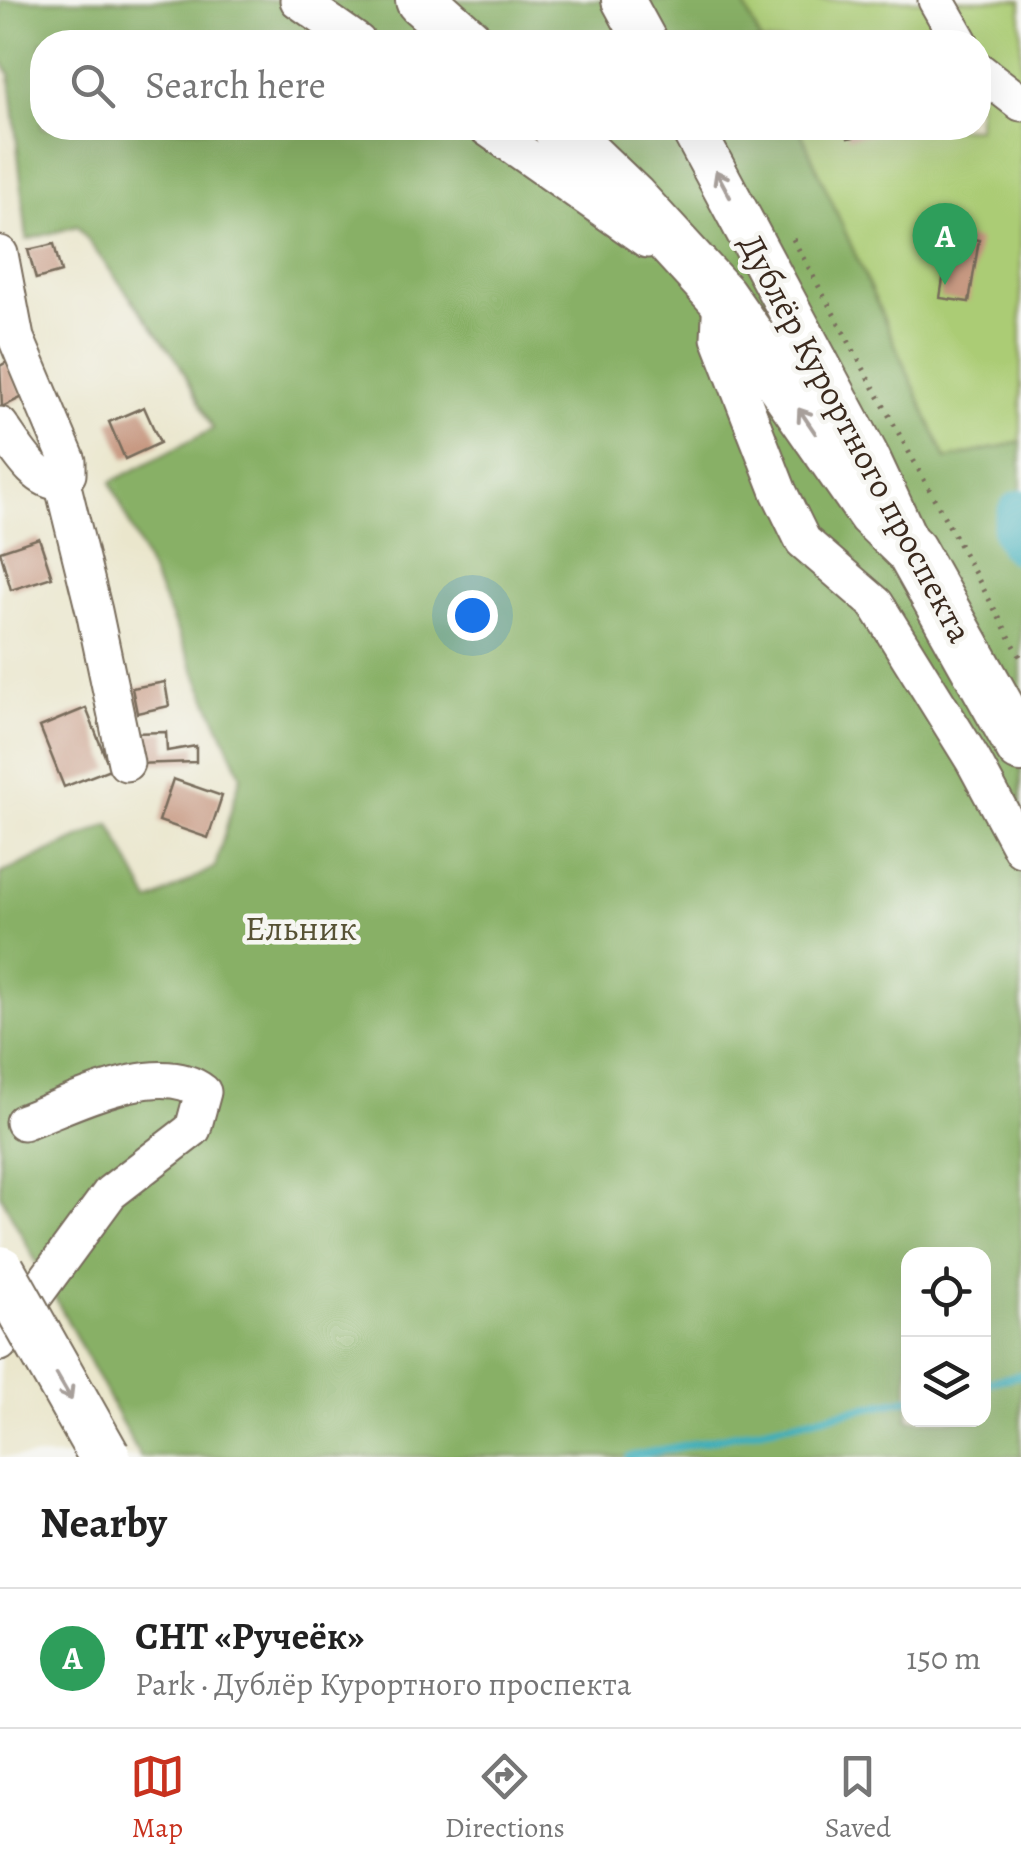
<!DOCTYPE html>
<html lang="en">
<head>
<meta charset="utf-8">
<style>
	:root { --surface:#fff; --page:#f2f2f2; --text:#222; --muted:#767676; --line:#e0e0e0; --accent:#c8321e }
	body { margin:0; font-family:Alegreya,serif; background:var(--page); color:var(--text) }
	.controls { position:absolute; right:30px; bottom:30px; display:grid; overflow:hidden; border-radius:20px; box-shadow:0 10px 40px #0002 }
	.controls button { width:90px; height:90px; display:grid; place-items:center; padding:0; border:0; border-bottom:2px solid var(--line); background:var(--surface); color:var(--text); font:50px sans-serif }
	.you { position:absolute; left:472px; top:615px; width:35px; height:35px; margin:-25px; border:8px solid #fff; border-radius:50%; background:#1a73e8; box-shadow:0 0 0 15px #1a73e833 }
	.badge { display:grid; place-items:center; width:65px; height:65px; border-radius:50%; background:var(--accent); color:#fff; font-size:32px; font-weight:700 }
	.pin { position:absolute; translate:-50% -82px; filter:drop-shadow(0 2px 5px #0008) }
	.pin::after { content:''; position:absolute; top:52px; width:35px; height:30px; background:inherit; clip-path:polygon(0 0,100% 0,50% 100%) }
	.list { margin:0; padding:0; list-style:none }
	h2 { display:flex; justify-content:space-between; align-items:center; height:130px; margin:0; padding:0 40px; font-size:42px }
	h2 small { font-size:32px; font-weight:400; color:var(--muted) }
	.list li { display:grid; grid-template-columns:65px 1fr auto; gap:30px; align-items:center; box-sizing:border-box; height:140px; padding:0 40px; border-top:2px solid var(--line) }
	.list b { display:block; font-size:38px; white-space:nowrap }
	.list p { margin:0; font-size:32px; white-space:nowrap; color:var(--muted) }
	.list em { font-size:32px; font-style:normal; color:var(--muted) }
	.icon { flex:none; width:55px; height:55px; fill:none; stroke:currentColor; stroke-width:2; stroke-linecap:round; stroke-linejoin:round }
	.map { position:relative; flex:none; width:1021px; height:1457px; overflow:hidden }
	.search { position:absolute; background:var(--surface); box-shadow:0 10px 40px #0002; left:30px; right:30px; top:30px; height:110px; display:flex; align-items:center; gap:25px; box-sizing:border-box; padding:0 35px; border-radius:40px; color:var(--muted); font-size:38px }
	.sheet { height:270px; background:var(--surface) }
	nav { display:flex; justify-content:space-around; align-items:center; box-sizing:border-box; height:140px; border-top:2px solid var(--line); background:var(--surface); font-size:28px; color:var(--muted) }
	nav a { display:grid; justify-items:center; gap:5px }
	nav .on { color:var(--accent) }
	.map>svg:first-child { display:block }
</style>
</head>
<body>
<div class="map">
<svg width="1021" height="1457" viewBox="0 0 1021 1457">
	<rect width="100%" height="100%" fill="#f6f6f2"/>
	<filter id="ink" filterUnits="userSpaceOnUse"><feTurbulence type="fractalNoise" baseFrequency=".01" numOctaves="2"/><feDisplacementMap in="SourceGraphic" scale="20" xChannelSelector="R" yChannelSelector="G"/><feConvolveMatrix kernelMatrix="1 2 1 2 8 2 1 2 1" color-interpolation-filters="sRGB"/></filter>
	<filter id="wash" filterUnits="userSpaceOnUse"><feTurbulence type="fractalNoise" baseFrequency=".0048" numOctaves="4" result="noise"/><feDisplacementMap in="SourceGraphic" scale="40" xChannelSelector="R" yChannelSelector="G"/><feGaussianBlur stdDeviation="2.25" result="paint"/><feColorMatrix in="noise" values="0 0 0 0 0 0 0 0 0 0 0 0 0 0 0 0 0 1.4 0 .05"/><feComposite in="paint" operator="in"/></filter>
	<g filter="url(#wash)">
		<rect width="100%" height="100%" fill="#eae6cc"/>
		<path fill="#abcc75" stroke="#737b4a" stroke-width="2.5" d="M742,0H1021V442L946,460L799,128H978V42H761Z"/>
		<path fill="#88b066" stroke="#626d42" stroke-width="2.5" fill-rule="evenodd" d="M0,0H742L761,42H42V128H799L946,459L1021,442V1457H140L0,1194V874L110,824L150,902L215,867L241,775L111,482L213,429L178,361L77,226L27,240L10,74L0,58ZM908,1254H984V1420H908Z"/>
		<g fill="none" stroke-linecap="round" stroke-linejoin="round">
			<g stroke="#3fafba" stroke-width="8">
				<path d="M984,1383L1021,1375"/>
				<path d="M629,1457L908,1399"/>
			</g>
			<path stroke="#3fafba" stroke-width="48" d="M1021,514L1016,530L1021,541"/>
		</g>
		<g id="blocks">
			<g fill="#c79982">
				<path d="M846,128H881L882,132L848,138Z"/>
				<path d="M950,235L979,240L969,302L940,298Z"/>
				<path d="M54,244L61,272L36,279L28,250Z"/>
				<path d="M7,362L25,396L2,407L0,366Z"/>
				<path d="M144,407L160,443L125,459L109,422Z"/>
				<path d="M39,538L52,577L11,590L0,551Z"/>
				<path d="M165,682L169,706L137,713L132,688Z"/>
				<path d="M86,708L110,769L64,787L40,727Z"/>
				<path d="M166,732L167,751L196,746V762L133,764L132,733Z"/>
				<path d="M173,779L222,796L208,838L159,821Z"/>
			</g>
		</g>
	</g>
	<g filter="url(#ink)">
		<use href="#blocks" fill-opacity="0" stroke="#786c5b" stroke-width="2.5"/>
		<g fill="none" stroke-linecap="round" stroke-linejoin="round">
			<g stroke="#786c5b" stroke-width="39">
				<g id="minor">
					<path d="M298,0L358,42"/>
					<path d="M936,0L960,42"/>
					<path d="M978,70L1021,103"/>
					<path d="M487,128L647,240"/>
					<path d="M0,254L16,338L68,461V474L62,482C35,484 15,445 0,425"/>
					<path d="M716,293L721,296L719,338L779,492L803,541L876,604L973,760L1021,849"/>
					<path d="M62,482L94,611L126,763"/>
					<path d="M0,1343L110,1193L193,1129L203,1092C159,1057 70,1105 23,1122"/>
				</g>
			</g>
			<g stroke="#786c5b" stroke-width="46">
				<g id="major">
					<path d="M623,0L646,42"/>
					<path d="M692,128L869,459L903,532"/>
				</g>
			</g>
			<g stroke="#786c5b" stroke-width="54">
				<g id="highway">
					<path d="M421,0L468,42"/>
					<path d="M558,128L631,198L721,296L872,513L911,551L1021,747"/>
				</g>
			</g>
			<path stroke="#786c5b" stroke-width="5" stroke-dasharray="2.5 8" stroke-linecap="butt" d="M793,239L1021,658"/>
			<use href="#minor" stroke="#fff" stroke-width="35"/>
			<use href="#major" stroke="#fff" stroke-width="42"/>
			<use href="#highway" stroke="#fff" stroke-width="50"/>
			<g stroke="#786c5b" stroke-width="54" stroke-linecap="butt">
				<path id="highway-bridge" d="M0,1271L105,1457"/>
			</g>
			<use href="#highway-bridge" stroke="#fff" stroke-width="50"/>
		</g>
		<defs><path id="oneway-shaft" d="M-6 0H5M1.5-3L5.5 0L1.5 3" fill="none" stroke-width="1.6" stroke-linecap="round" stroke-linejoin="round" transform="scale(2.5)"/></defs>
		<g stroke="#a79f9a">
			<use href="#oneway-shaft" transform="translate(723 184) rotate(-118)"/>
			<use href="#oneway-shaft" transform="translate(807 421) rotate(-124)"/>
			<use href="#oneway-shaft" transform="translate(64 1387) rotate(60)"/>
		</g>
	</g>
	<g text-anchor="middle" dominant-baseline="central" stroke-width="9" stroke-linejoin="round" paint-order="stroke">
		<g font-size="35" fill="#3b2a1e" stroke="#f6f6f2">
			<text transform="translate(856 438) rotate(62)">Дублёр Курортного проспекта</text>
		</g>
		<g font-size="35" fill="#575234" stroke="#f6f6f2">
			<text x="301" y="928">Ельник</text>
		</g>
	</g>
</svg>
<div class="controls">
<button><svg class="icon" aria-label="locate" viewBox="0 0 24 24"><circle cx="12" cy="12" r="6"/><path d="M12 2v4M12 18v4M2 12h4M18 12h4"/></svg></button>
<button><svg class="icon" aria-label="layers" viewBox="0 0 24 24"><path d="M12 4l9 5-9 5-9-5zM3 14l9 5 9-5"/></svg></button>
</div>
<div class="you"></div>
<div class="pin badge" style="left:945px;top:285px;background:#2e9e5b">A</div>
<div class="search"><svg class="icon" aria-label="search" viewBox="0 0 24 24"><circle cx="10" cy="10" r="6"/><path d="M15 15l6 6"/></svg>Search here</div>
</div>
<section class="sheet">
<h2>Nearby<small></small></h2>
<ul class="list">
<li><span class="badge" style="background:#2e9e5b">A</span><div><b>СНТ «Ручеёк»</b><p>Park · Дублёр Курортного проспекта</p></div><em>150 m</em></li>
</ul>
</section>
<nav>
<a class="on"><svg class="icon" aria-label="map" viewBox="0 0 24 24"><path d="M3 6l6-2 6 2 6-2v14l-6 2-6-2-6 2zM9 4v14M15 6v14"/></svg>Map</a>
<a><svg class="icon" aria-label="directions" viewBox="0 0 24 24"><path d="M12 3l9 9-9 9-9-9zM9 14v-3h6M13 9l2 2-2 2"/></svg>Directions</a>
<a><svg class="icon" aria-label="saved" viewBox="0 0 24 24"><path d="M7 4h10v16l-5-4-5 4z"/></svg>Saved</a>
</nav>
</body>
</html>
